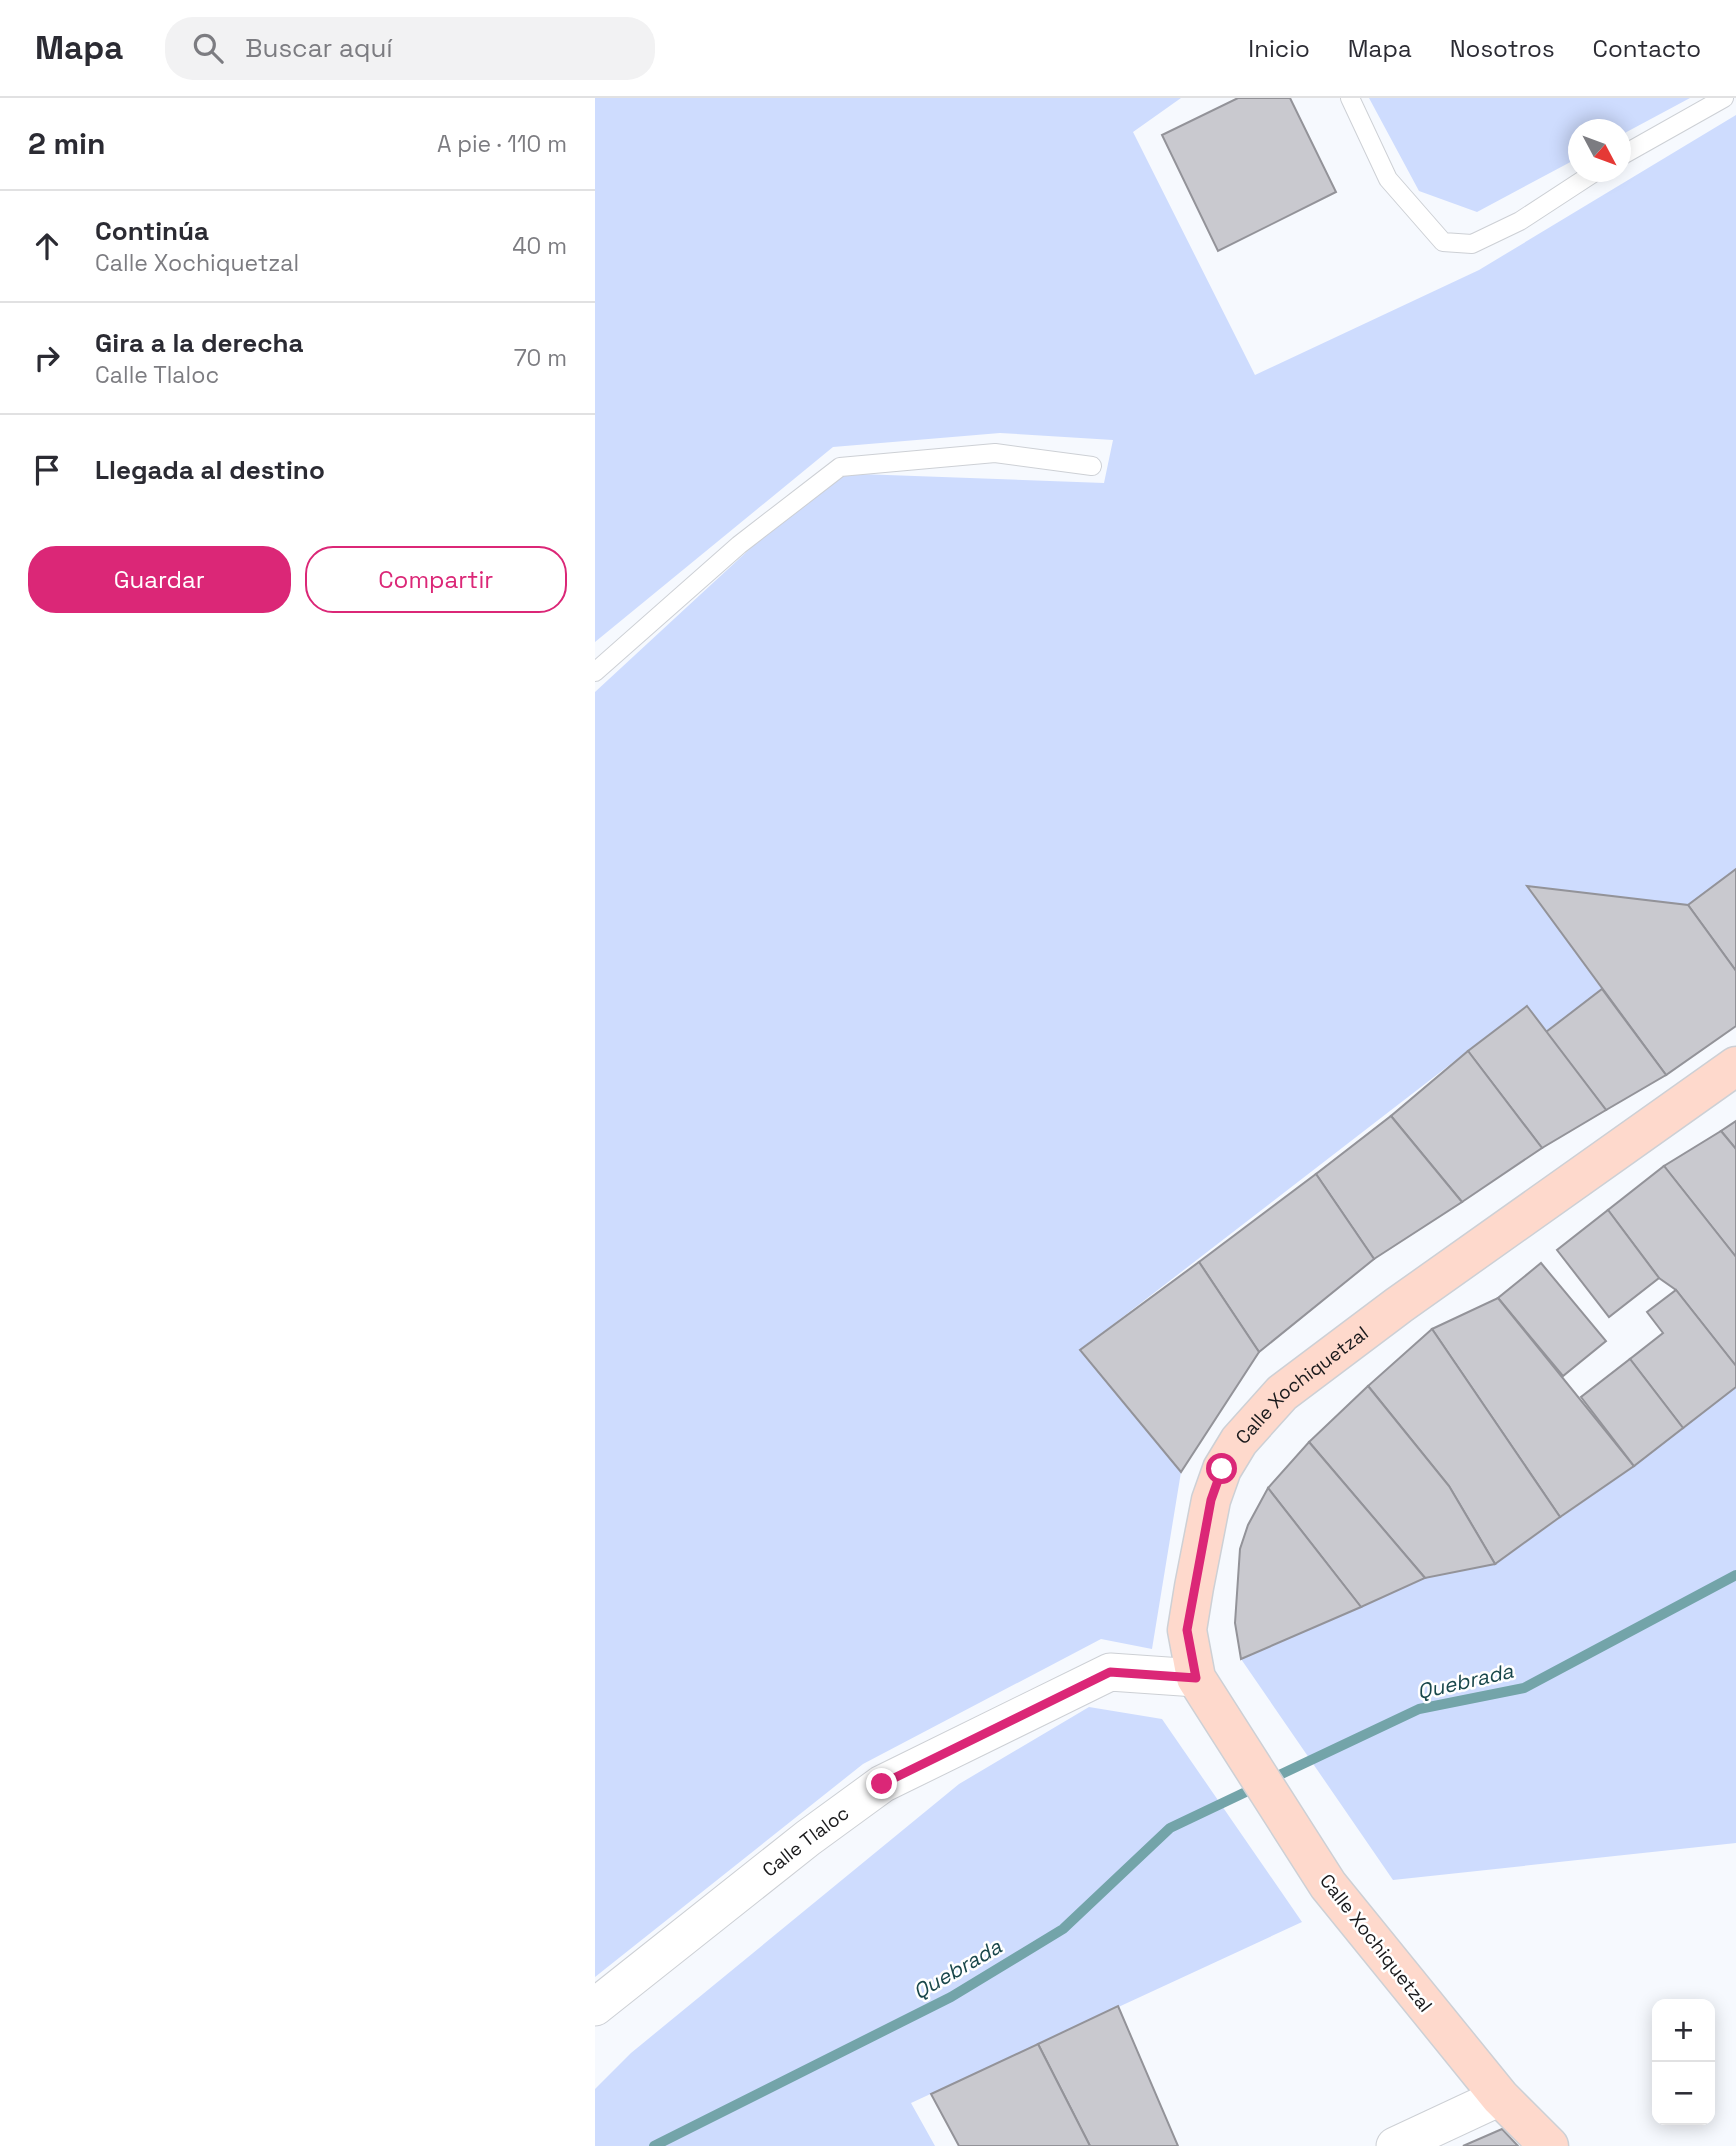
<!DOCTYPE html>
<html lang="es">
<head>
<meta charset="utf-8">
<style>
	:root { --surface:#fff; --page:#f2f2f3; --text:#2b2b33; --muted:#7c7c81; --line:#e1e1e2; --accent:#db2777 }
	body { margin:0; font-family:"Space Grotesk",sans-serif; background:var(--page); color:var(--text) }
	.controls { position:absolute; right:21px; bottom:21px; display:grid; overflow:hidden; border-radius:14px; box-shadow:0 4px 18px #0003 }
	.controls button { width:63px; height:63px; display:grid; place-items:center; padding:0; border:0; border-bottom:2px solid var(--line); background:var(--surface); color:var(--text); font:35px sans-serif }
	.compass { position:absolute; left:973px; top:21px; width:63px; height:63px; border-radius:50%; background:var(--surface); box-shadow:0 4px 18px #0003; rotate:131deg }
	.stop { position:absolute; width:21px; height:21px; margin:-16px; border:5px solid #db2777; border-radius:50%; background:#fff }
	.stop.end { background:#db2777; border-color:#fff; box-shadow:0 2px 7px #0008 }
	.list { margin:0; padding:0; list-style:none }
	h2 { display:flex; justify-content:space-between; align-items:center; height:91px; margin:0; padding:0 28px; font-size:30px }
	h2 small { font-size:23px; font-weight:400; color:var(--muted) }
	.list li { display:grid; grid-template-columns:46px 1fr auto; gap:21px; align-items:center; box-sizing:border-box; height:112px; padding:0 28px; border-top:2px solid var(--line) }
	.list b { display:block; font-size:26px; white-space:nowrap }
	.list p { margin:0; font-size:23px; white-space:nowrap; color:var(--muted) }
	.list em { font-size:23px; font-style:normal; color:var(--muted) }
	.actions { display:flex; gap:14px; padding:21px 28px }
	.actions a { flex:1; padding:16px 0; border:2px solid var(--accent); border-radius:28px; text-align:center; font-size:24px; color:var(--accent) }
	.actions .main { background:var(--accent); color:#fff }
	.icon { flex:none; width:38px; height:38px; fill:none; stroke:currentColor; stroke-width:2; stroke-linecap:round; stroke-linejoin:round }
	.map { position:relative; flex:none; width:1141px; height:2048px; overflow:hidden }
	header { display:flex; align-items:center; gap:42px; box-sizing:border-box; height:98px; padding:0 35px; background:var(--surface); border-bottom:2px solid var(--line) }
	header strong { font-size:33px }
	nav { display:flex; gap:38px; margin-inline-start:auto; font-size:24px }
	.search { width:490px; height:63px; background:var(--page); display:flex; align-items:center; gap:18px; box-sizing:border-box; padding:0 24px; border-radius:28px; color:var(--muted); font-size:26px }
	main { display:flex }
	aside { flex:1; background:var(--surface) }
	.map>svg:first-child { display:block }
</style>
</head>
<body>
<header>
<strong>Mapa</strong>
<div class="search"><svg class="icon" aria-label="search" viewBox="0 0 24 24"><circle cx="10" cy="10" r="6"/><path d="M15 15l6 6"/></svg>Buscar aquí</div>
<nav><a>Inicio</a><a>Mapa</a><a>Nosotros</a><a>Contacto</a></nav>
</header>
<main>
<aside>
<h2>2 min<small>A pie · 110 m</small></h2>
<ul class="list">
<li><svg class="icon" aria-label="ahead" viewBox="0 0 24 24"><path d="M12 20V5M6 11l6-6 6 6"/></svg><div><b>Continúa</b><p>Calle Xochiquetzal</p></div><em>40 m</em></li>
<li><svg class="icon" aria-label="right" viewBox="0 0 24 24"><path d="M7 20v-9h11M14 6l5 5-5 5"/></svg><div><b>Gira a la derecha</b><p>Calle Tlaloc</p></div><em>70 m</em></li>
<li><svg class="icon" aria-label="arrive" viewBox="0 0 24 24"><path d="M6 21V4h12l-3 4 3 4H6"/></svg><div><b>Llegada al destino</b></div></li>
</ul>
<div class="actions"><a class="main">Guardar</a><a>Compartir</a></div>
</aside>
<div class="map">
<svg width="1141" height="2048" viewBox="0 0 1141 2048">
	<rect width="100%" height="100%" fill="#f6f9fe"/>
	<g fill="#cedcfe">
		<path d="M0,0H586L538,34L660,277L884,172L1141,17V771L1093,807L932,788L1007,891L951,934L931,908L485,1252L586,1374L557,1551L506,1541L268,1666L0,1879V594L237,375L509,385L518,342L405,335L238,349L0,544Z"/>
		<path d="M774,0H1095L1026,37V32H984L983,60L882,114L824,93Z"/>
		<path d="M1141,1289V1745L798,1782L646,1561L830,1480L900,1466L1039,1368Z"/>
		<path d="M494,1609L567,1621L707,1824L316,2005L340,2048H0V1991L36,1955L364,1686Z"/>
	</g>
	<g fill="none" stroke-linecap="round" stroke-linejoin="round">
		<g stroke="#73a4a9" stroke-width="10">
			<path d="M678,1680L824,1611L929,1590L1141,1477"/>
			<path d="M59,2048L356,1899L468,1831L575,1730L657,1691"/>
		</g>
	</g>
	<g fill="#c9c9cf" stroke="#939399" stroke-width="2">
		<path d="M643,0H695L741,94L623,153L567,37Z"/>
		<path d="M1141,771V873L1093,807Z"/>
		<path d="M932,788L1093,807L1141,873V928L1071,977Z"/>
		<path d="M1007,891L1071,977L1011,1012L951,934Z"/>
		<path d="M932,908L1011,1012L947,1050L873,953Z"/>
		<path d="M873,953L947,1050L867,1104L796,1018Z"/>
		<path d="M796,1018L867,1104L779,1161L721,1076Z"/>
		<path d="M1141,1023V1051L1126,1033Z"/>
		<path d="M1126,1033L1141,1051V1159L1069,1068Z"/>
		<path d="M1069,1068L1141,1159V1268L1081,1192L1064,1180L1013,1112Z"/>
		<path d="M721,1076L779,1161L664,1254L604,1164Z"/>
		<path d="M1013,1112L1064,1180L1014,1219L962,1152Z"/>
		<path d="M604,1164L664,1254L586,1374L485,1252Z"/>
		<path d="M946,1165L1011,1243L968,1278L903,1200Z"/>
		<path d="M1081,1192L1141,1268V1289L1088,1330L1035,1261L1068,1235L1052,1214Z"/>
		<path d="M903,1200L1039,1368L965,1419L837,1231Z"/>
		<path d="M837,1231L965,1419L900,1466L854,1388L773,1288Z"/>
		<path d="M1035,1261L1088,1330L1039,1368L986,1299Z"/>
		<path d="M773,1288L854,1388L900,1466L830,1480L714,1344Z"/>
		<path d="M714,1344L830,1480L766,1509L673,1390Z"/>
		<path d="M673,1390L766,1509L646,1561L640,1525L645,1451L653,1427Z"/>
		<path d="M523,1908L583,2048H495L443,1946Z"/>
		<path d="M443,1946L495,2048H364L336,1996Z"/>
		<path d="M907,2031L923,2048H868Z"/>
	</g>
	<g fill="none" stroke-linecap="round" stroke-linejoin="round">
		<g stroke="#cdd0d5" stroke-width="20">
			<g id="lane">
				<path d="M755,0L793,81L848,144L877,146L925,123L1000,74"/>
				<path d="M1026,58L1129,0"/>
				<path d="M0,574L144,447L245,369L400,355L497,368"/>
			</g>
		</g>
		<g stroke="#cdd0d5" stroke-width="39">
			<g id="street">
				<path id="s1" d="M0,1909L213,1740L287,1686L515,1574L601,1580"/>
				<path d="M800,2048L905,1999"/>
			</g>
		</g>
		<g stroke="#cdd0d5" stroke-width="41">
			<g id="secondary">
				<path id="s2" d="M954,2048L905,1999L733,1787L601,1580L592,1532L599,1489L616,1402L627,1371L644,1343L687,1295L804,1207L1141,968"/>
			</g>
		</g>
		<use href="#lane" stroke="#fff" stroke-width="18"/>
		<use href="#street" stroke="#fff" stroke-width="37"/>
		<use href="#secondary" stroke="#fed9cc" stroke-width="38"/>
	</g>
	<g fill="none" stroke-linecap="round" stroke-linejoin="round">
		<path stroke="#db2777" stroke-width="9" d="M287,1686L515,1574L601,1580L592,1532L616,1402L627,1371"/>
	</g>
	<g text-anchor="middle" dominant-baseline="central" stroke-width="5" stroke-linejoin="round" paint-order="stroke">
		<g font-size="19" fill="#19191b" stroke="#fff">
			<text stroke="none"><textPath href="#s2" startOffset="919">Calle Xochiquetzal</textPath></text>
			<text stroke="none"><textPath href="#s1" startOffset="268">Calle Tlaloc</textPath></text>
			<text transform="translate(781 1845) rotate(52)">Calle Xochiquetzal</text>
		</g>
		<g font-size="21" font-style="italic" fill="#19474b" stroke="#fff">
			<text transform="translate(870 1583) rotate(-13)">Quebrada</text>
			<text transform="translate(362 1871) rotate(-30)">Quebrada</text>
		</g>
	</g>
</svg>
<div class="controls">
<button>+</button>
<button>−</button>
</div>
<svg class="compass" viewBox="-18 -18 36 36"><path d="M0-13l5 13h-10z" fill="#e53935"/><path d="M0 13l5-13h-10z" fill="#7c7c81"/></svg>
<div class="stop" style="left:627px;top:1371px"></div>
<div class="stop end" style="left:287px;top:1686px"></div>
</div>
</main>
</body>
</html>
